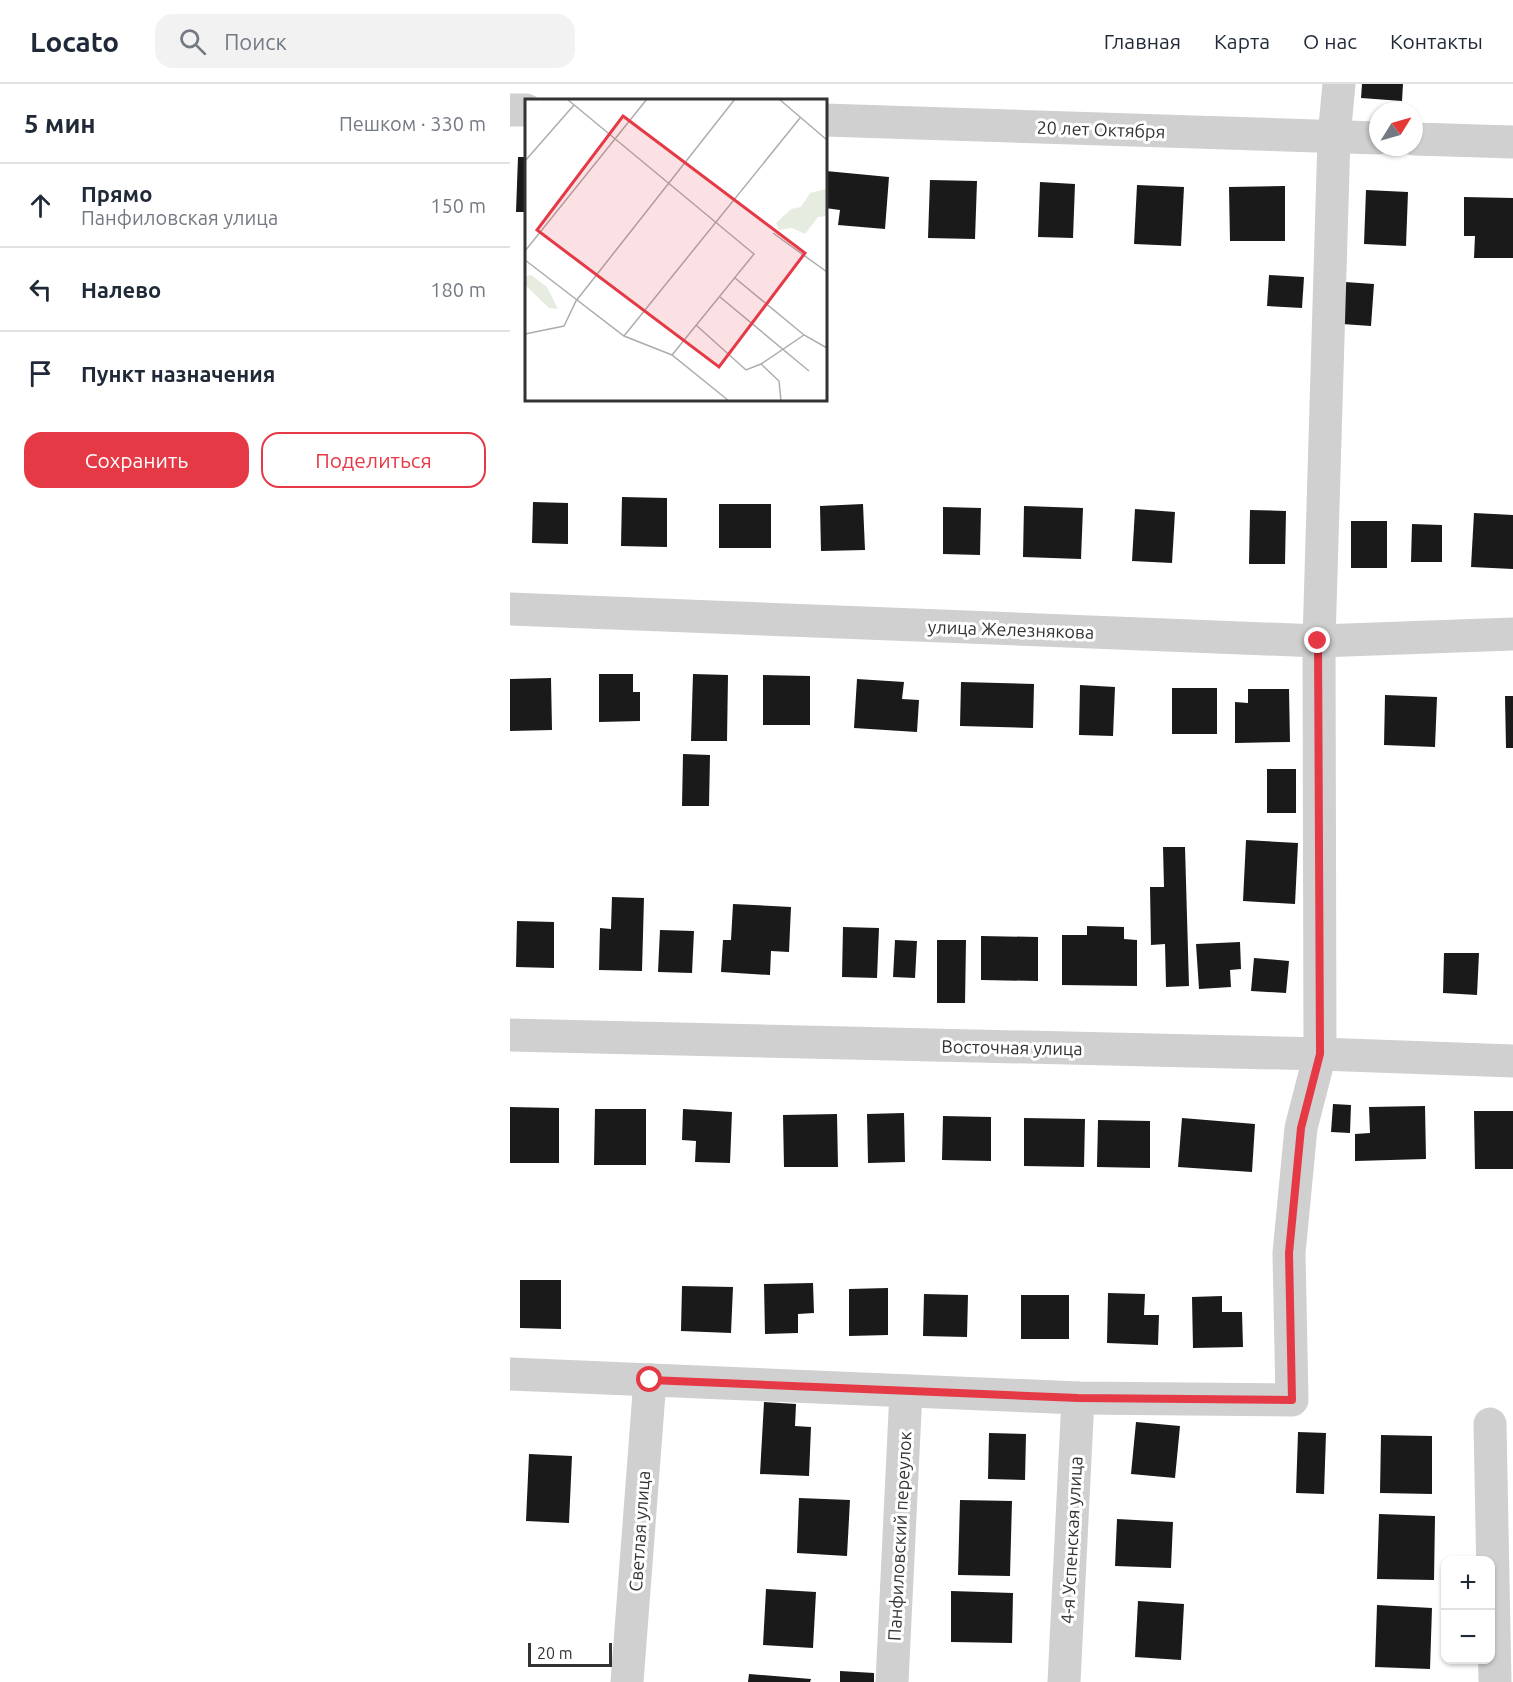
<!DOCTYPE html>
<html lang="ru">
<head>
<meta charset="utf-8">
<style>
	:root { --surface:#fff; --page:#f2f2f3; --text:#1f2937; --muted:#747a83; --line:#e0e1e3; --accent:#e63946 }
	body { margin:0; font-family:Ubuntu,sans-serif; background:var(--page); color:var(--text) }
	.controls { position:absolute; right:18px; bottom:18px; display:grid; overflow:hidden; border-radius:12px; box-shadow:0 2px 4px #0004 }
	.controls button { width:54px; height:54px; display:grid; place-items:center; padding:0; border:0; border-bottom:2px solid var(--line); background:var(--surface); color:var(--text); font:30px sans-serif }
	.compass { position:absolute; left:859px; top:18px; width:54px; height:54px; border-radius:50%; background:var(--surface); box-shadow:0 2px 4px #0004; rotate:53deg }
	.scale { position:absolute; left:18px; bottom:15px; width:84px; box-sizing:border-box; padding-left:6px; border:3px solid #333; border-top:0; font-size:16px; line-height:21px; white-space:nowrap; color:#333; -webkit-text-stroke:4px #fff; paint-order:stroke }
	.stop { position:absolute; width:18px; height:18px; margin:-14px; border:4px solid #e63946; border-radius:50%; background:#fff }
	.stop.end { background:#e63946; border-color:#fff; box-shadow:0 2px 6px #0008 }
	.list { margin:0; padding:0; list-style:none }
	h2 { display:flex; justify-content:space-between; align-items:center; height:78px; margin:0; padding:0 24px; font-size:26px }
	h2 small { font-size:20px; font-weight:400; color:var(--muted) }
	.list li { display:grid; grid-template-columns:39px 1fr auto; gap:18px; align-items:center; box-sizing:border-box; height:84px; padding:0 24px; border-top:2px solid var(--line) }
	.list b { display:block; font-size:22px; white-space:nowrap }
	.list p { margin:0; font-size:20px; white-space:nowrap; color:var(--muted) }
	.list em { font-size:20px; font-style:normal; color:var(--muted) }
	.actions { display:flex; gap:12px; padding:18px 24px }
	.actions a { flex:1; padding:14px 0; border:2px solid var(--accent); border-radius:18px; text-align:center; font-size:21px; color:var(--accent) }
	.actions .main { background:var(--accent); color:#fff }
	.icon { flex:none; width:33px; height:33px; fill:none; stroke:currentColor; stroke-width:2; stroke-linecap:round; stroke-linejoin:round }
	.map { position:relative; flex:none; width:1003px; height:1598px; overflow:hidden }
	header { display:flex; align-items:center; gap:36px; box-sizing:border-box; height:84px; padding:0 30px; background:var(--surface); border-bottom:2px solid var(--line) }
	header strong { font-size:28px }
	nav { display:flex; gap:33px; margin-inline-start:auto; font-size:21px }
	.search { width:420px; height:54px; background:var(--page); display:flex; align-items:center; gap:15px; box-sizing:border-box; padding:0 21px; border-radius:18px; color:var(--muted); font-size:22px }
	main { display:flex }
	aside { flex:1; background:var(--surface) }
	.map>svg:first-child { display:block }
</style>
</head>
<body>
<header>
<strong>Locato</strong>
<div class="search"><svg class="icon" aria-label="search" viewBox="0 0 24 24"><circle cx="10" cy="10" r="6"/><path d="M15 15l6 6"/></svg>Поиск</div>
<nav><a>Главная</a><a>Карта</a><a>О нас</a><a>Контакты</a></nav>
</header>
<main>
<aside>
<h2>5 мин<small>Пешком · 330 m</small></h2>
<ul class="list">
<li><svg class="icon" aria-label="ahead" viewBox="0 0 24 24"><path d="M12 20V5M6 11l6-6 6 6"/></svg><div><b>Прямо</b><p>Панфиловская улица</p></div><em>150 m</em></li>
<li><svg class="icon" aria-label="left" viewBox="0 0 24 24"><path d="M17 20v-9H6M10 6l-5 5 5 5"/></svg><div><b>Налево</b></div><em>180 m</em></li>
<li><svg class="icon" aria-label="arrive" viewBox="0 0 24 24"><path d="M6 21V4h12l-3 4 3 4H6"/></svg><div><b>Пункт назначения</b></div></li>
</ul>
<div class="actions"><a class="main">Сохранить</a><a>Поделиться</a></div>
</aside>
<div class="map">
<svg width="1003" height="1598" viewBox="0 0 1003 1598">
	<rect width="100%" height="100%" fill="#fff"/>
	<g fill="#1a1a1a">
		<path d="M852,0H893L892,17L851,14Z"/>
		<path d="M8,73H16V128H6Z"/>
		<path d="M316,87L379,93L375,145L328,141L330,126L315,124Z"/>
		<path d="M420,96L467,97L465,155L418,154Z"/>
		<path d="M530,98L565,100L563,154L528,153Z"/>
		<path d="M627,101L674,103L671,162L624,160Z"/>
		<path d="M775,102V157H720L719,103Z"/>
		<path d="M856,106L898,108L896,162L854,160Z"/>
		<path d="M954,113L1003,114V174H964L965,152H954Z"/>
		<path d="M759,191L794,193L792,224L757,222Z"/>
		<path d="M835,198L864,200L861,242L832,240Z"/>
		<path d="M112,413L157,414V463L111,462Z"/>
		<path d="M23,418L58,419V460L22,459Z"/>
		<rect x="209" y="420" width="52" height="44"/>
		<path d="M353,420L355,466L311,467L310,422Z"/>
		<path d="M514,422L573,424L571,475L513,473Z"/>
		<path d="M433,423L471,424L470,471L433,470Z"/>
		<path d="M625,425L665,428L662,479L622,477Z"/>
		<path d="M740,426L776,427L775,480H739Z"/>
		<path d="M964,429L1003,431V485L961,483Z"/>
		<rect x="841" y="437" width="36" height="47"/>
		<path d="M902,440L932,441V478H901Z"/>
		<path d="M89,590H123V608H130V637L89,638Z"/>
		<path d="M183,590L218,591L217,657H181Z"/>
		<path d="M253,591L300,592V641H253Z"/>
		<path d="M41,594L42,646L0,647V595Z"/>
		<path d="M347,595L394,598L392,615L409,616L407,648L344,644Z"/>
		<path d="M451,598L524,600L523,644L450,642Z"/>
		<path d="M570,601L605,603L603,652L569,651Z"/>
		<rect x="662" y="604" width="45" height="46"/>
		<path d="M738,605H779L780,658L725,659V618L738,619Z"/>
		<path d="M875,611L927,613L925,663L874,661Z"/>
		<path d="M995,612H1003V664H996Z"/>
		<path d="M173,670L200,671L199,722H172Z"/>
		<rect x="757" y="685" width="29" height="44"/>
		<path d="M736,756L788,759L785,820L733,817Z"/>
		<path d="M653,763H675L679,902L656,903L655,860L641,861L640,803H654Z"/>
		<path d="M102,813L134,814L132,887L89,886L90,844L101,845Z"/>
		<path d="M223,820L281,823L279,868L261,867L260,891L211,888L213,856H221Z"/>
		<path d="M7,837L44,838V884L6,883Z"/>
		<path d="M577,842L614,843V855L627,856V902L552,901V851H577Z"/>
		<path d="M333,843L369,844L367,894L332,893Z"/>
		<path d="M150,846L184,847L182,889L148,888Z"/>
		<path d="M471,852L528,853V897L471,896Z"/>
		<path d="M385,856L407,857L405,894L383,893Z"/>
		<path d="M427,856H456L455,919H427Z"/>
		<path d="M730,858L731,885L720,886L721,903L689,905L686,860Z"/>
		<path d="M934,869H969L967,911L933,909Z"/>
		<path d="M744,874L779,877L776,909L741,907Z"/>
		<path d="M823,1020L841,1021L840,1049L821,1048Z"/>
		<path d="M915,1022L916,1075L845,1077V1050L860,1049L859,1023Z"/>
		<path d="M0,1023L49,1024V1079H0Z"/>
		<path d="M85,1025H136V1081H84Z"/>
		<path d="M173,1025L222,1028L220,1079L185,1078L186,1057L172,1056Z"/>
		<path d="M964,1027H1003V1085H965Z"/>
		<path d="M394,1029L395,1078L358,1079L357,1030Z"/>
		<path d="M327,1030L328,1083H274L273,1031Z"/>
		<path d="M433,1032L481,1033V1077L432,1076Z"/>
		<path d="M514,1034L575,1035L574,1083L514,1082Z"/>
		<path d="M672,1034L745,1040L742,1088L668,1083Z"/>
		<path d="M588,1036L640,1037V1084L587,1083Z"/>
		<path d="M10,1196H51V1245L10,1244Z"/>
		<path d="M303,1199L304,1229L288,1230V1249L255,1250L254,1200Z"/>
		<path d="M172,1202L223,1203L221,1249L171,1247Z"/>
		<path d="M378,1204V1251L339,1252V1205Z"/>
		<path d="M598,1209L635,1210L634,1231H649L648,1261L597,1259Z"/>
		<path d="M414,1210L458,1211L457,1253L413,1252Z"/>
		<rect x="511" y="1211" width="48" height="44"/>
		<path d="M712,1212V1228H732L733,1263L683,1264L682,1213Z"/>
		<path d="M254,1318L286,1320L285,1342L301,1343L299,1392L250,1390Z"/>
		<path d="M626,1338L670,1342L665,1394L621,1390Z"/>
		<path d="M788,1348L816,1349L814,1410L786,1409Z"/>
		<path d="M479,1349L516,1350L515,1396L478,1395Z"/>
		<path d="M871,1351L922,1352V1410L870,1409Z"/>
		<path d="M19,1370L62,1372L59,1439L16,1437Z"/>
		<path d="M289,1414L340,1416L337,1472L287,1469Z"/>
		<path d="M450,1416L502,1417L500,1492L448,1491Z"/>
		<path d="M869,1430L925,1432L924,1496L867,1495Z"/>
		<path d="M607,1435L663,1438L661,1484L605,1482Z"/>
		<path d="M256,1505L306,1508L303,1564L253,1561Z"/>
		<path d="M441,1507L503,1509L502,1559L441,1558Z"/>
		<path d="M628,1517L674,1520L671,1576L625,1573Z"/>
		<path d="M867,1521L922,1524L920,1585L865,1583Z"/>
		<path d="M330,1587L364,1589V1598H330Z"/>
		<path d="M239,1590L301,1595L300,1598H238Z"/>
	</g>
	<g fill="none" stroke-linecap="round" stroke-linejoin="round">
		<g stroke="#d0d0d0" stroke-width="33">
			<path d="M0,26H16"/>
			<path d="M315,36L868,54"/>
			<path d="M904,55L1003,58"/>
			<path d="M0,525L809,557L1003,550"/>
			<path d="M0,951L810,970L1003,977"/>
			<path d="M0,1290L568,1314L782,1316L779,1169L791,1044L810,970L809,557L824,53L829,0"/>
			<path d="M980,1340L985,1598"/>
			<path d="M117,1598L140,1296"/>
			<path d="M382,1598L396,1307"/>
			<path d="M554,1598L568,1314"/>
		</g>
	</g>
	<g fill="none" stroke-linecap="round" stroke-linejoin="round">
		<path stroke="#e63946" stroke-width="8" d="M140,1296L568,1314L782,1316L779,1169L791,1044L810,970L808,557"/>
	</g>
	<g text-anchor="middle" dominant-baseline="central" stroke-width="6" stroke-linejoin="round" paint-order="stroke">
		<g font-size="18" fill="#333" stroke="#fff">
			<text transform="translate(591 45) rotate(2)">20 лет Октября</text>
			<text transform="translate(501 545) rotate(2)">улица Железнякова</text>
			<text transform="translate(502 963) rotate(1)">Восточная улица</text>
			<text transform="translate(129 1447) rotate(-86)">Светлая улица</text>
			<text transform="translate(389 1452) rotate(-87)">Панфиловский переулок</text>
			<text transform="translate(561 1456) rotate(-87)">4-я Успенская улица</text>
		</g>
	</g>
	<g transform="translate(15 15)">
		<rect width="302" height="302" fill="#fff"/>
		<path d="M301,90V117L293,118L280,135L267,129L254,131L251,124L266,110L276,108L285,94ZM6,176L22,188L33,210L24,209L0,186L1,177Z" fill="#e6ecdf"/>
		<path fill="none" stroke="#adadad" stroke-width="1.5" d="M42,0L229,155L147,256M254,0L302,41M0,62L49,6M248,134L302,173M0,152L122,0M0,161L99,237L147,256L204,302M210,179L279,236L302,249M195,198L284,272M171,226L221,271L236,265L279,236M0,235L39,227L51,202L210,0M99,237L275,19M236,265L254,282L256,302"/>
		<path fill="#e63946" fill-opacity="0.15" stroke="#e63946" stroke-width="3" d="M98,17L280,154L194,268L12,131Z"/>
		<rect width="302" height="302" fill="none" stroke="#333" stroke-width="3"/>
	</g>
</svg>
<div class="controls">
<button>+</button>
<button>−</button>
</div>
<svg class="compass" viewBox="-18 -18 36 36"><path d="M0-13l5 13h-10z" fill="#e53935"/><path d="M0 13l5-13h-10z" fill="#747a83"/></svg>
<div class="scale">20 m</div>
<div class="stop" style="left:140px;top:1296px"></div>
<div class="stop end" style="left:808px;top:557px"></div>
</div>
</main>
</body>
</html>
